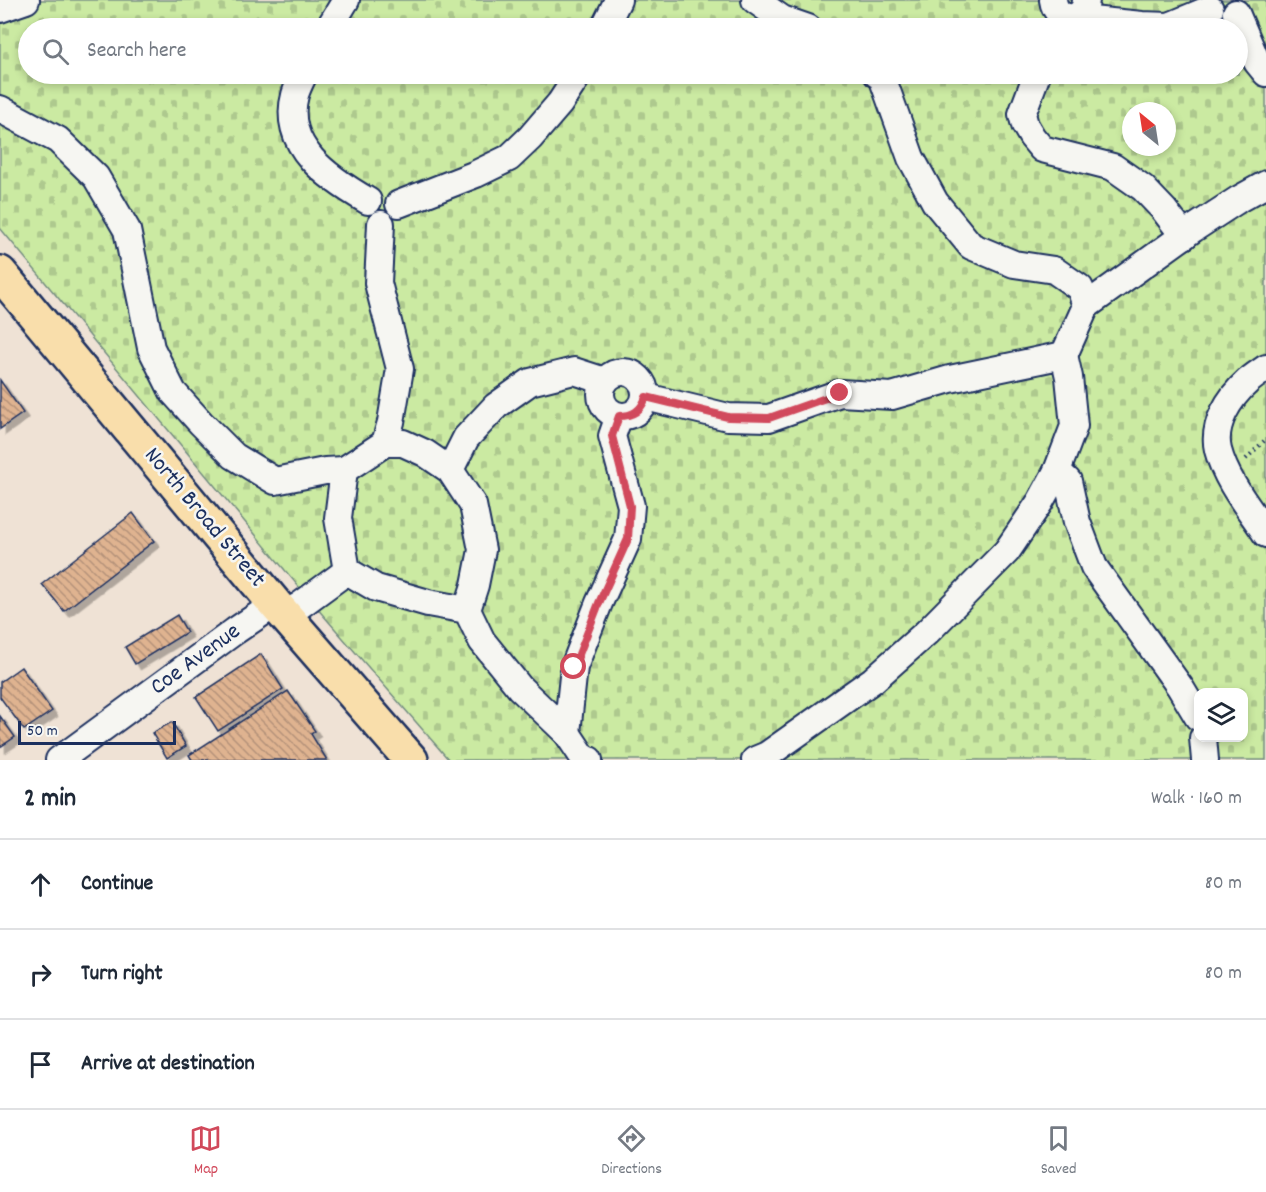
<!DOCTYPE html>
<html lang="en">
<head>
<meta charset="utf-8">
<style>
	:root { --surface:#fff; --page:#f2f2f3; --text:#1f2937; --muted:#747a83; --line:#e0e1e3; --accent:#d1495b }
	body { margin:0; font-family:Dekko,sans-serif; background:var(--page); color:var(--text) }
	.controls { position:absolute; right:18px; bottom:18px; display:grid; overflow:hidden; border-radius:12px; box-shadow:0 3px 9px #0003 }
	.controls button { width:54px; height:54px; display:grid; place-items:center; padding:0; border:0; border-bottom:2px solid var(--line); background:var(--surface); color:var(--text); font:30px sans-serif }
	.compass { position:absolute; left:1122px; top:102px; width:54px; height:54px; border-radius:50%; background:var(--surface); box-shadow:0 3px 9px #0003; rotate:330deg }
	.scale { position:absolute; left:18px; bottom:15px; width:158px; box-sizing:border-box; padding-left:6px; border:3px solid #1b2f5e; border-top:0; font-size:16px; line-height:21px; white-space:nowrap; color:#1b2f5e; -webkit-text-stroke:4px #f6f6f2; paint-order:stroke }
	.stop { position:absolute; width:18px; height:18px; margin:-14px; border:4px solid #d1495b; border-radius:50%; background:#fff }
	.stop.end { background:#d1495b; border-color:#fff; box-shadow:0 2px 6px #0008 }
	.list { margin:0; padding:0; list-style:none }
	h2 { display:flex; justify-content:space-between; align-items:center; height:78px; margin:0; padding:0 24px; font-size:26px }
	h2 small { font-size:20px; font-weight:400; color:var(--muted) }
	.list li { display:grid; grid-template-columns:39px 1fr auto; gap:18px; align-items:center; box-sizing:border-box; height:90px; padding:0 24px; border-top:2px solid var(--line) }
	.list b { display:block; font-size:22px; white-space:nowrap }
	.list em { font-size:20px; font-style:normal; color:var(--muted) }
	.icon { flex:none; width:33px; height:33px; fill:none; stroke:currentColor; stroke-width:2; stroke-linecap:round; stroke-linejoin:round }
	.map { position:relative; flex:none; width:1266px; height:760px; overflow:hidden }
	.search { position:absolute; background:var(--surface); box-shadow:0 3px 9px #0003; left:18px; right:18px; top:18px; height:66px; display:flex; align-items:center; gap:15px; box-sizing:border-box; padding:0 21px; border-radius:33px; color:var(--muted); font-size:22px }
	.sheet { height:348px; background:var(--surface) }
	nav { display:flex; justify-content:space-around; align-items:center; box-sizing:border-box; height:84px; border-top:2px solid var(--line); background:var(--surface); font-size:16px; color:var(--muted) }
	nav a { display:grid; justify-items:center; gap:3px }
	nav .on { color:var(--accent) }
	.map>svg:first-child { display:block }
</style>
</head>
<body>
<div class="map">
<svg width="1266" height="760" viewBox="0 0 1266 760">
	<defs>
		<pattern id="cemetery-stones" width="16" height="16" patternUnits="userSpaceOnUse" patternTransform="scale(1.5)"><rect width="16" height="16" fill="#cbeaa2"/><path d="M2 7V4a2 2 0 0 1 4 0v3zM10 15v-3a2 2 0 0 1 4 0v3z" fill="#aec98e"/></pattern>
		<pattern id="building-back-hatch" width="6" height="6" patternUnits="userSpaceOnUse" patternTransform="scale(1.5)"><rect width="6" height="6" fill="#dfb390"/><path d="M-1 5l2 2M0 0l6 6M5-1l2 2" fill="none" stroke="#b49279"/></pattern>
		<filter id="shadow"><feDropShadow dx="5.5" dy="5.5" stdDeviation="0" flood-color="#0004"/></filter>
	</defs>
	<rect width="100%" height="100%" fill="#efe2d5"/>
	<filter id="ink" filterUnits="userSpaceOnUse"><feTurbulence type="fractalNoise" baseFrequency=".0167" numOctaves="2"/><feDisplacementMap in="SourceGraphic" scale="12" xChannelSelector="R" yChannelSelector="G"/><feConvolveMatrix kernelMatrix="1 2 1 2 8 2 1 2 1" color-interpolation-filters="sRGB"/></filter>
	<g filter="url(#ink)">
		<path fill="url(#cemetery-stones)" stroke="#738c80" stroke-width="1.5" fill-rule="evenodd" d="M0,0H1266V760H449L309,599L0,228ZM28,28H1238V74H28ZM1131,111H1167V147H1131ZM1198,692H1244V738H1198Z"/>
		<g fill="url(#building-back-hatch)" stroke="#1b2f5e" stroke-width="1.5" filter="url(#shadow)">
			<path d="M0,380L23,413L0,429Z"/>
			<path d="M133,513L154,541L64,611L42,584Z"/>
			<path d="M177,615L187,632L135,664L125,647Z"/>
			<path d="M261,654L283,689L218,731L196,697Z"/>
			<path d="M21,667L52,711L24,730L0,697V682Z"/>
			<path d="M288,691L315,731L311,734L327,760H192L189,755Z"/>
			<path d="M0,716L15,737L0,747Z"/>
			<path d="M172,722L186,746L167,758L152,733Z"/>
		</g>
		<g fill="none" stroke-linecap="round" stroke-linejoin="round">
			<g stroke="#1b2f5e" stroke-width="30">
				<g id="minor">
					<path d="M755,0L782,19L808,28"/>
					<path d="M1053,0C1056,23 1085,23 1086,0"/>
					<path d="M0,9L26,0"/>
					<path d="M1236,13L1257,62L1266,73"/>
					<path d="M1080,14L1091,20L1142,25L1169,26L1210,9"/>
					<path d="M329,28L346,0"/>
					<path d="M604,28L618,0"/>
					<path d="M304,74C301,80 297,88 295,95C281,147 330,179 368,201"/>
					<path d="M877,74L882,77L911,158L935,202L971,246L1014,264L1054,270L1080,288L1086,306"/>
					<path d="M1037,74L1022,114L1025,125L1032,137L1042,149L1113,167L1143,188L1164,210L1184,236"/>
					<path d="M0,109L58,140L96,177L127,230L151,348L173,392L201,423L234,456L275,481L325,471L344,470L338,518L347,571"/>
					<path d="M399,204L476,174L509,158L530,138L560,103L579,74"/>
					<path d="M1064,355L1086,306L1193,229L1239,199L1266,184"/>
					<path d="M1266,368C1260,372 1253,377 1248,381C1229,398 1212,425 1218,450C1226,481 1249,508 1266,534"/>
					<circle cx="623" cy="394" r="22"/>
					<path d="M646,397L728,417L769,418L840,393L892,396L950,379L1064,355L1069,377L1074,426L1057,471L1040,502L1007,551L927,632L873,680L767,755L755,760"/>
					<path d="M385,443H403L425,453L450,470L473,505L482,550L475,585L467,610"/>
					<path d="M344,470L385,443L391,422L400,369L378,283L381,224"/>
					<path d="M450,470L466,438L496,406L530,382L574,371L605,381"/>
					<path d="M1057,471L1068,481L1077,522L1094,567L1180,687L1198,717"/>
					<path d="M284,614L299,606L347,571L376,588L428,603L467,610L482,641L520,688L567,733L583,757L589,760"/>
					<path d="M567,733L574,667L599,603L628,539L631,506L612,436L619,416"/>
					<path d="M1203,738L1205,760"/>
					<path d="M59,760L235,631L275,604"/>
				</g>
			</g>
			<g stroke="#1b2f5e" stroke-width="38">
				<path id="major" d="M0,273L275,604L411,760"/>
			</g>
			<path stroke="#1b2f5e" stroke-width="4" stroke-dasharray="1.5 4.5" stroke-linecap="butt" d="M1246,459L1266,439"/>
			<use href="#minor" stroke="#f6f6f2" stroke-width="26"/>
			<use href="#major" stroke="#f9deab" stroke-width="33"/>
		</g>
	</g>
	<g fill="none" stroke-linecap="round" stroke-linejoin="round" filter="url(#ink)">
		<path stroke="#d1495b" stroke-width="8" d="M574,667L599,603L628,539L630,506L612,436L619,416C633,416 641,411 646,397L728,417L769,418L840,393"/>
	</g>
	<g text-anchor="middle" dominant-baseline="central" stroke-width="5" stroke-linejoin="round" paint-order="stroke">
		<g font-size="24" fill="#1b2f5e" stroke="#f6f6f2">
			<text transform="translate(204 518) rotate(50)">North Broad Street</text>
			<text transform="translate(196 660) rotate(-36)">Coe Avenue</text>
		</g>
	</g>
</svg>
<div class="controls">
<button><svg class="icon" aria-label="layers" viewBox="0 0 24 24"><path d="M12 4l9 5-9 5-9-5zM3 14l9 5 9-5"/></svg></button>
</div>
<svg class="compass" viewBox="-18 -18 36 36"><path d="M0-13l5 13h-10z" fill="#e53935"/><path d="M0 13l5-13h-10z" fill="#747a83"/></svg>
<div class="scale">50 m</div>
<div class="stop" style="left:574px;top:667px"></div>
<div class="stop end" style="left:840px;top:393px"></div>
<div class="search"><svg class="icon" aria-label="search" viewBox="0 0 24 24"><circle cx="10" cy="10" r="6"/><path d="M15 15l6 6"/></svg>Search here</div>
</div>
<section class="sheet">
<h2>2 min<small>Walk · 160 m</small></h2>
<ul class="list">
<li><svg class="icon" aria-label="ahead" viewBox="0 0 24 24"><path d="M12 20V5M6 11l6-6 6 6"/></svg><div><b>Continue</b></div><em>80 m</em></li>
<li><svg class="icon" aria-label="right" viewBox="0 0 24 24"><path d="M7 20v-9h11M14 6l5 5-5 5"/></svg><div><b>Turn right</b></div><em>80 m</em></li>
<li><svg class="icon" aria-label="arrive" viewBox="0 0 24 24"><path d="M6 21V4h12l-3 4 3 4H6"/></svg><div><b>Arrive at destination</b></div></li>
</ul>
</section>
<nav>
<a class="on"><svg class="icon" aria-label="map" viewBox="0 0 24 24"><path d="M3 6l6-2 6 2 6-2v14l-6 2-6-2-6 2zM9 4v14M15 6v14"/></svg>Map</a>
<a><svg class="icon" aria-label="directions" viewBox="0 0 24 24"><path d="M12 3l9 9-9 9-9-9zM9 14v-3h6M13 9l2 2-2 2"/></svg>Directions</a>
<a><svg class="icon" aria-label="saved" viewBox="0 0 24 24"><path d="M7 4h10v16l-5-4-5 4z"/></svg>Saved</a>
</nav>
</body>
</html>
